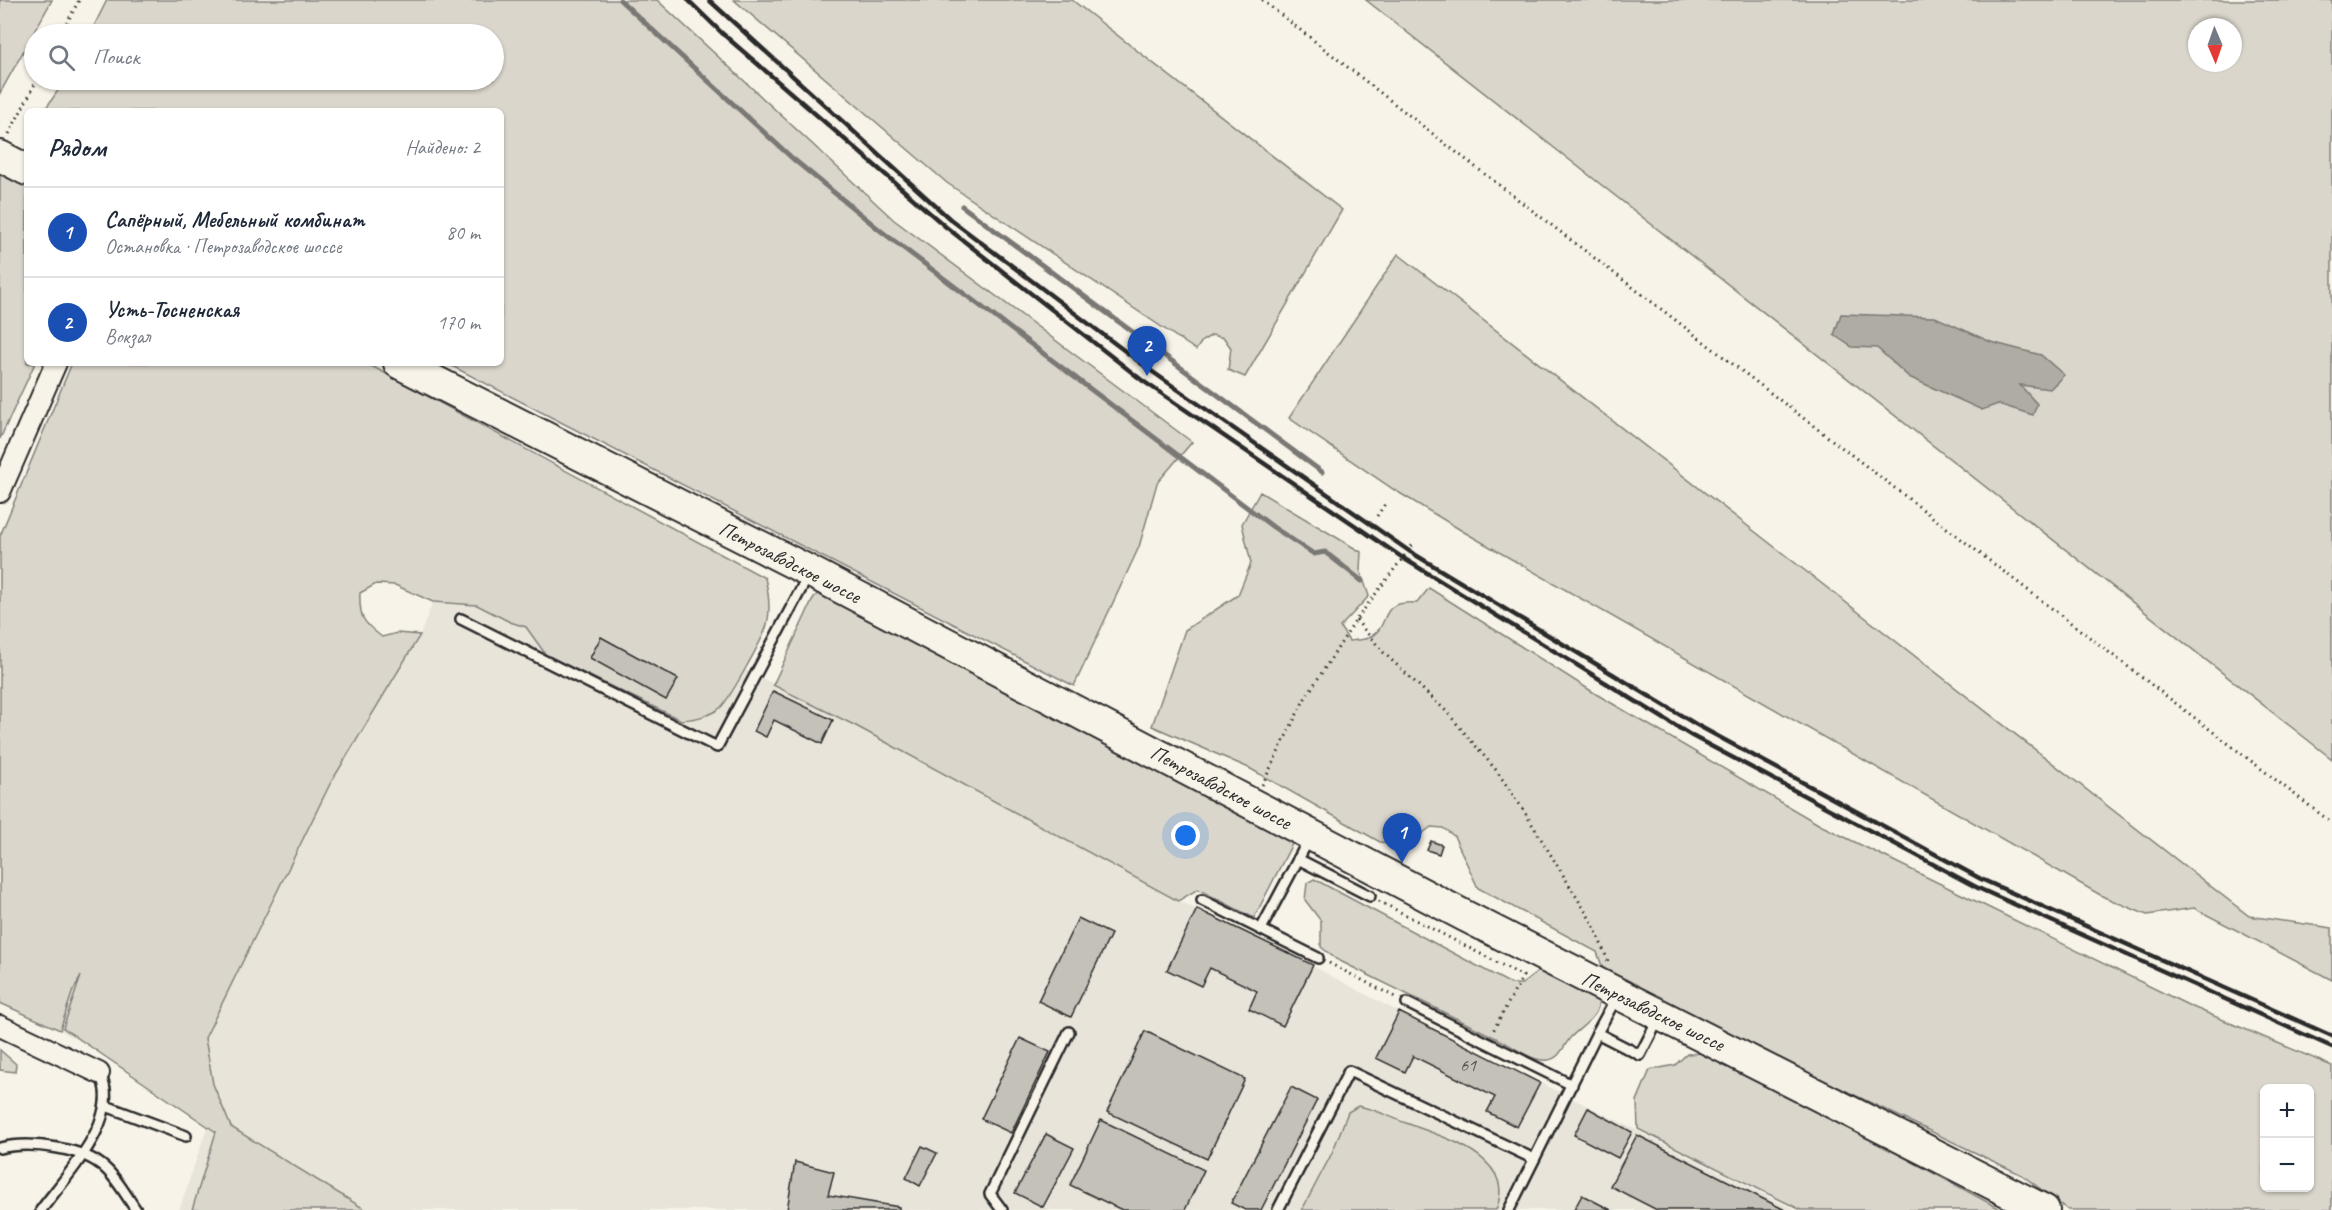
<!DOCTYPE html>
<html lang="ru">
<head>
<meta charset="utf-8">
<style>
	:root { --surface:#fff; --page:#f6f6f7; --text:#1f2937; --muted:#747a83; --line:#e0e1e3; --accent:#111827 }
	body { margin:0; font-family:Caveat,sans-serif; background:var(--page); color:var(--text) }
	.controls { position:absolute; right:18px; bottom:18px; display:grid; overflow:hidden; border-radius:9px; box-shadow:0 2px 4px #0004 }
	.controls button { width:54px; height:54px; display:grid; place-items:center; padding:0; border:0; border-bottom:2px solid var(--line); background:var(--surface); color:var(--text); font:30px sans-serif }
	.compass { position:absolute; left:2188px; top:18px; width:54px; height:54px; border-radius:50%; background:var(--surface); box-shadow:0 2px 4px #0004; rotate:178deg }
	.you { position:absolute; left:1186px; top:836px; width:21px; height:21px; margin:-15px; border:4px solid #fff; border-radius:50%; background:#1a73e8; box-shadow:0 0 0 9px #1a73e833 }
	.badge { display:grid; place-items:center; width:39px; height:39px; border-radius:50%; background:var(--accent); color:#fff; font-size:20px; font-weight:700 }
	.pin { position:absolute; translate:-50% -50px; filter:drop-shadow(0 2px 3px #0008) }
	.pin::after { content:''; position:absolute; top:32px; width:21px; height:18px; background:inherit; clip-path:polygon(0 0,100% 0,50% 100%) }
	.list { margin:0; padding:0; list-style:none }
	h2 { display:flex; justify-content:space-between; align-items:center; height:78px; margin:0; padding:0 24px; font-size:26px }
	h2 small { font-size:20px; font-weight:400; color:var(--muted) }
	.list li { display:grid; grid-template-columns:39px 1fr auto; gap:18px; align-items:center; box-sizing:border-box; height:90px; padding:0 24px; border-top:2px solid var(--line) }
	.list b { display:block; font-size:22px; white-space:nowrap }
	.list p { margin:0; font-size:20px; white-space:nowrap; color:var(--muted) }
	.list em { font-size:20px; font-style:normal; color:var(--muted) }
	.icon { flex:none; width:33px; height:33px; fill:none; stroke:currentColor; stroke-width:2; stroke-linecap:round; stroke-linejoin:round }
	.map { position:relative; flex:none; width:2332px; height:1210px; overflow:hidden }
	.search { position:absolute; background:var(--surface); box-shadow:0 2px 4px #0004; left:24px; top:24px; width:480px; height:66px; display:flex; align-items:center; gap:15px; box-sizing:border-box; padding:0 21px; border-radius:33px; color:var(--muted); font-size:22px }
	.panel { position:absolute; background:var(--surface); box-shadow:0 2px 4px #0004; left:24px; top:108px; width:480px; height:258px; border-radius:9px }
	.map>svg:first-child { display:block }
</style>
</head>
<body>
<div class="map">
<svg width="2332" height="1210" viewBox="0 0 2332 1210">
	<rect width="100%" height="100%" fill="#f7f3e8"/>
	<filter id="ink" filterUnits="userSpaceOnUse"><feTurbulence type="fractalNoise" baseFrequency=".0167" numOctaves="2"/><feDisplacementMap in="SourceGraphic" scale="12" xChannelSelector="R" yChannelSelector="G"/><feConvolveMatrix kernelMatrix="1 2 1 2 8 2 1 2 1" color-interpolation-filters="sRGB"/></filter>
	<g filter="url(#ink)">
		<path fill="#e8e4da" d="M468,528L856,726L1178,901L1254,935L1399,1012L1796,1210H179L212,1113L60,1030L72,993L110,917L335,768L420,635L433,602Z"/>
		<g fill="#dad6cc" stroke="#82807c" stroke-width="1.5" fill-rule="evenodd">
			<path d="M0,0H52L0,93Z"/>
			<path d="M107,0H657L894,220L1192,442L1157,483L1139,547L1074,686L446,363H501V111H44L65,80H494V34H90Z"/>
			<path d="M734,0H1072L1342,210L1245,377L1228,370L1231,348L1224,338L1212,335L1202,341L1196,350L947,183Z"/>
			<path d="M1366,0H2332V759ZM2197,27H2233V63H2197Z"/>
			<path d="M5,169L27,181V363H35L0,439V178Z"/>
			<path d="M1398,254L2249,916L2332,928V980L2194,908L2147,915L2104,897L1464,532L1393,489L1289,418Z"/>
			<path d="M72,363H366L765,578C769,594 771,612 766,628C762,640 728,702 720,708C709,717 694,719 681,720L546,655L526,627L510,622L477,605L433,602L395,585L376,584L360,593C359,617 363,623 382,637L397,633L420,635L330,784L205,1038L213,1084L231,1127L366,1210H192L216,1132L63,1028L81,976L72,993L60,1030L0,1003V536Z"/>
			<path d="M1260,492L1361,552L1360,570L1369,596L1340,627L1349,641C1355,640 1363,640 1368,638C1394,626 1374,600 1417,603L1429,588L1596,694L1820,825L2188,1005L2332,1066V1210H2068L2022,1175L1769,1054L1603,969L1597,952L1478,888L1454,836L1443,828L1431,827C1412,842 1405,846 1380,842L1249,768L1152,726L1185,630L1238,595L1251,563L1242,524ZM2264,1088H2310V1188H2264Z"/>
			<path d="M825,589L1295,838L1254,918L1198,889L1178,901L856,726L773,685L814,597Z"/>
			<path d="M1314,879L1511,984H1522L1540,970L1598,996C1603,1016 1582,1025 1571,1037C1563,1046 1561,1058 1548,1060C1533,1062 1517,1049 1504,1042L1336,959L1321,947V921L1305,900L1307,883Z"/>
			<path d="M0,1050L16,1064L15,1072L0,1070Z"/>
			<path d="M1703,1053L1720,1058L2002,1210H1801L1638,1129L1637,1101L1650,1070L1675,1065L1687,1054Z"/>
			<path d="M1358,1106C1376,1109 1389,1117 1406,1123C1443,1137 1518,1157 1496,1210H1302L1332,1153L1348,1112Z"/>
		</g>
		<path fill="#afaca4" stroke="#7a7874" stroke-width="1.5" d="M1841,314L1935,317L1991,342L2041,355L2064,375L2050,389L2020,385L2037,404L2033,415L1998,404L1982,410L1909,377L1877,348L1852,347L1834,335Z"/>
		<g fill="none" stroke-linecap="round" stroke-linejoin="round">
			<g stroke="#7a7874" stroke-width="5">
				<path d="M620,0L792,158L881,231L1273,527L1314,554L1325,552L1362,581"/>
				<path d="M962,206L1322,472"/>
			</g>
		</g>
		<g fill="#c4c1b9" stroke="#2b2b2b" stroke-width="1.5">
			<path d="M601,637L678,679L666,700L590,658Z"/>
			<path d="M773,691L833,720L822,744L774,720L766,737L754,731Z"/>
			<path d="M1431,841L1442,845L1439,854L1427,850Z"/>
			<path d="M1197,909L1313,965L1283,1026L1249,1009L1257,991L1210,968L1201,986L1167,970Z"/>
			<path d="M1078,918L1111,934L1071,1017L1038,1001Z"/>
			<path d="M1399,1012L1540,1083L1517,1127L1487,1112L1495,1097L1413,1056L1405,1072L1376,1058Z"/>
			<path d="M1145,1031L1245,1079L1207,1159L1107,1112Z"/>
			<path d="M1020,1038L1050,1052L1011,1133L981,1119Z"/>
			<path d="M1291,1087L1317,1100L1261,1210H1245L1231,1203Z"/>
			<path d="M1588,1108L1632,1132L1618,1158L1574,1135Z"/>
			<path d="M1101,1120L1204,1170L1185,1210H1122L1070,1185Z"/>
			<path d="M1046,1134L1074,1148L1043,1207L1015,1193Z"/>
			<path d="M1637,1135L1785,1210H1657L1610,1186Z"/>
			<path d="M922,1146L937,1153L920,1186L906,1178Z"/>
			<path d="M795,1162L834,1172L828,1195L899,1207V1210H787Z"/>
			<path d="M1582,1195L1611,1210H1574Z"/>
		</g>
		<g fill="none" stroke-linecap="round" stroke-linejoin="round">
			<g stroke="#2b2b2b" stroke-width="14">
				<g id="lane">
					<path d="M461,619L717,747L809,574"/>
					<path d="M1298,859L1370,896"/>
					<path d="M1202,900L1318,958"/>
					<path d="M1261,929L1309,839"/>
					<path d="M1616,998L1597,1033L1640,1055L1658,1020"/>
					<path d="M1407,1003L1572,1085"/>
					<path d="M106,1106L186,1136"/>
					<path d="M0,1148C29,1141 84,1147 106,1169C118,1180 127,1197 136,1210"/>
					<path d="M41,1210C66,1176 125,1115 99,1073"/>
					<path d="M1002,1210L990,1194L1069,1032"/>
					<path d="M1278,1210L1349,1071L1534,1159"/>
					<path d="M1509,1210L1597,1033"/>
				</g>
			</g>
			<g stroke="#2b2b2b" stroke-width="24">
				<g id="street">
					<path d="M0,492L56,363"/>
					<path d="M0,1026L99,1073"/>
				</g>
			</g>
			<g stroke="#2b2b2b" stroke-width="34">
				<g id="primary">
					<path d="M0,156L27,170"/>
					<path d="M399,363L811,572L1465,916L2044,1210"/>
				</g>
			</g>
			<g stroke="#2b2b2b" stroke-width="3" stroke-dasharray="1.5 4.5" stroke-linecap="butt">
				<path d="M1262,0L1456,152L2332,823"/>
				<path d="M61,34L79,0"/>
				<path d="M9,134L37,80"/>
				<path d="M1377,516L1387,501"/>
				<path d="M1356,620L1384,653L1446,711L1496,770L1524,811L1593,924L1608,961"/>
				<path d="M1262,785L1304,700L1356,620L1414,543"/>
				<path d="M1379,901L1523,976L1493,1031"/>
				<path d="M1329,963L1395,997"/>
			</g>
			<use href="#lane" stroke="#f7f3e8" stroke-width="9"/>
			<use href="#street" stroke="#f7f3e8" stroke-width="20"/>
			<use href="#primary" stroke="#f7f3e8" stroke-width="30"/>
			<g stroke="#2b2b2b" stroke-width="4.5">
				<path d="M688,0L723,34L946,227L1143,381L1403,558L1692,736L1978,888L2332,1047"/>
				<path d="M709,0L950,219L1150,370L1409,551L1697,725L1981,879L2332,1036"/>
			</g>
		</g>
	</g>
	<g text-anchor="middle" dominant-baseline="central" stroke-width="4.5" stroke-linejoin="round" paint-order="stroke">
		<g font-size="18" fill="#51504e">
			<text x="1468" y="1065">61</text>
		</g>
		<g font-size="21" fill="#2b2b2b" stroke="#f7f3e8">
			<text transform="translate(790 562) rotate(27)">Петрозаводское шоссе</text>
			<text transform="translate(1221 787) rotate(28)">Петрозаводское шоссе</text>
			<text transform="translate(1653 1011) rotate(26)">Петрозаводское шоссе</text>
		</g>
	</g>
</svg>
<div class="controls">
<button>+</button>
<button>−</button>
</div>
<svg class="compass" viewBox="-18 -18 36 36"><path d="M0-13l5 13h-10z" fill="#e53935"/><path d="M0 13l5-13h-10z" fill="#747a83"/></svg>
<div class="you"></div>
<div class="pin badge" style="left:1402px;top:863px;background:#1a4fb4">1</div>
<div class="pin badge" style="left:1147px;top:376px;background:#1a4fb4">2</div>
<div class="search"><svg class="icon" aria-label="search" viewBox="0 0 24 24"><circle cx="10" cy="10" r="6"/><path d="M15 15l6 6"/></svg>Поиск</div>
<section class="panel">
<h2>Рядом<small>Найдено: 2</small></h2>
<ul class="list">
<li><span class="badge" style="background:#1a4fb4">1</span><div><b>Сапёрный, Мебельный комбинат</b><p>Остановка · Петрозаводское шоссе</p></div><em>80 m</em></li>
<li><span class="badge" style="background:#1a4fb4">2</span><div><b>Усть-Тосненская</b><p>Вокзал</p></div><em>170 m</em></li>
</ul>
</section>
</div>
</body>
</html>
